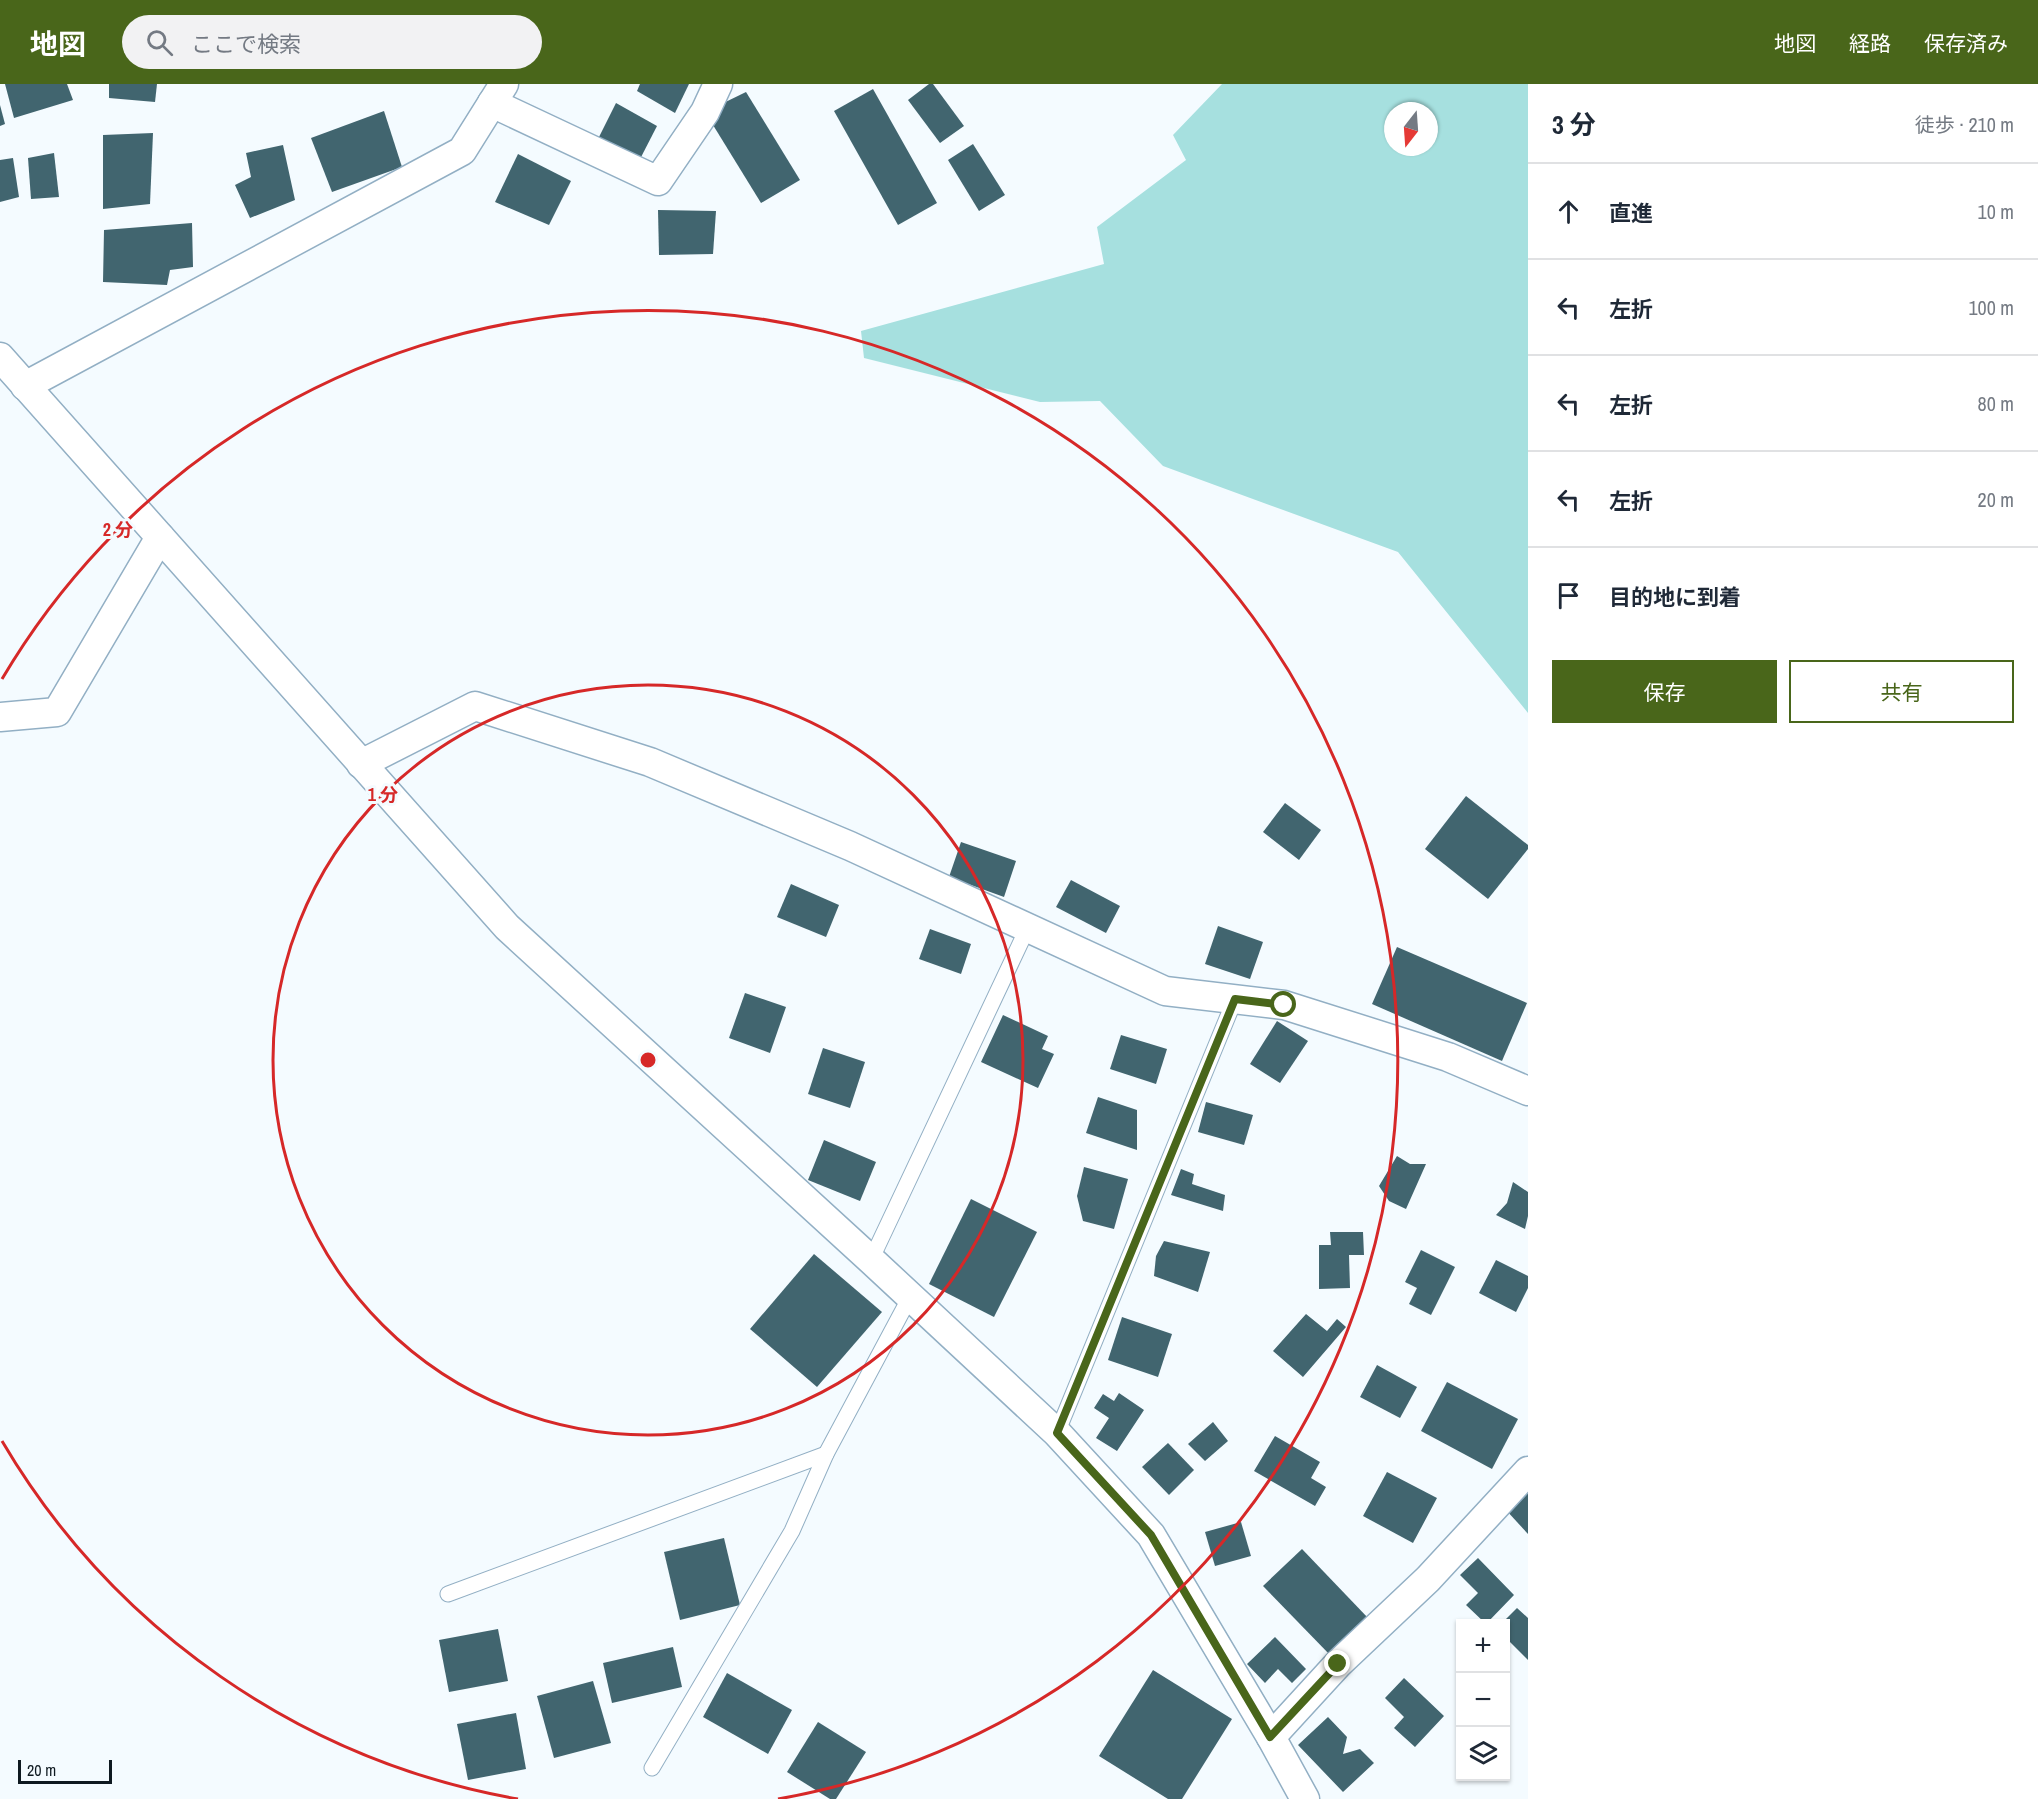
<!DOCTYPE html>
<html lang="ja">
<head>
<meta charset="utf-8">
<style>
	:root { --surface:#fff; --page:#f2f2f3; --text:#1f2937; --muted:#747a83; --line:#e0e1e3; --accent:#49661a }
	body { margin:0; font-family:"Archivo Narrow","Noto Sans JP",sans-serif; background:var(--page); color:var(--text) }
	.controls { position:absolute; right:18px; bottom:18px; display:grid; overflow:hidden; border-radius:0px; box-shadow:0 2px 4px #0004 }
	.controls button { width:54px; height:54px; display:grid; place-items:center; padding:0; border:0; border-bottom:2px solid var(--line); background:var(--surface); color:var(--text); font:30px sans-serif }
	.compass { position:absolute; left:1384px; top:18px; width:54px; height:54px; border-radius:50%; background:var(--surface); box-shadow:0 2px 4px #0004; rotate:197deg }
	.scale { position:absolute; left:18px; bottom:15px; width:94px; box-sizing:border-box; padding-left:6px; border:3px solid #0e1920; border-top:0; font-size:16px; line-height:21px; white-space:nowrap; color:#0e1920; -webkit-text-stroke:4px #f4fbff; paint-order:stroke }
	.stop { position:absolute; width:18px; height:18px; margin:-14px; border:4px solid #49661a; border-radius:50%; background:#fff }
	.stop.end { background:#49661a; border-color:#fff; box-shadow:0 2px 6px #0008 }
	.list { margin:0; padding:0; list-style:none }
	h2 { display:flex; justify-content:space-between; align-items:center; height:78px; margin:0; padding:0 24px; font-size:26px }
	h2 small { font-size:20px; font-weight:400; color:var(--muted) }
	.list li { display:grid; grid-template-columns:39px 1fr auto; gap:18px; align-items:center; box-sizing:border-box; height:96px; padding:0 24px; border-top:2px solid var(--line) }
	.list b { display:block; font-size:22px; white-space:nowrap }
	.list em { font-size:20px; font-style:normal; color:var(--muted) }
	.actions { display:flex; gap:12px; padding:18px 24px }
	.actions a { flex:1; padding:14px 0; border:2px solid var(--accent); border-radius:0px; text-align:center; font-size:21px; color:var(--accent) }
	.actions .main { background:var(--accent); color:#fff }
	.icon { flex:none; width:33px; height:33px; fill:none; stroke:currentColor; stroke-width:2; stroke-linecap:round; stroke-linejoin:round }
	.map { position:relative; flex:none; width:1528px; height:1715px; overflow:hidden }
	header { display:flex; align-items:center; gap:36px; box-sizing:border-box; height:84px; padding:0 30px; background:var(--accent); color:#fff }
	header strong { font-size:28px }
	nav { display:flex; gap:33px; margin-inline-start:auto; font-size:21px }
	.search { width:420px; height:54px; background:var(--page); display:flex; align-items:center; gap:15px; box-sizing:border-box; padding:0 21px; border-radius:33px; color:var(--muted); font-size:22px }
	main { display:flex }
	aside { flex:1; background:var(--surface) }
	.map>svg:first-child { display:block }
</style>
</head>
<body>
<header>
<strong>地図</strong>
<div class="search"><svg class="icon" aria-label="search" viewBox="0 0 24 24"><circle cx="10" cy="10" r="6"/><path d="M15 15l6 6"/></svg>ここで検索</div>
<nav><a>地図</a><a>経路</a><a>保存済み</a></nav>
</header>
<main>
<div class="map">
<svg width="1528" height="1715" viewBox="0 0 1528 1715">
	<rect width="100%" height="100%" fill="#f4fbff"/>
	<path fill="#a6e0df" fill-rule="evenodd" d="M1222,0H1528V629L1398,468L1163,382L1100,317L1040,318L864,274L861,247L1104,180L1097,143L1186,76L1173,51ZM1393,27H1429V63H1393Z"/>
	<g fill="#41656f">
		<path d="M5,0H67L73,16L14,34Z"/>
		<path d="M109,0H157L155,18L109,14Z"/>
		<path d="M640,0H689L675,29L637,7Z"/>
		<path d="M929,0H933L964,42L940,59L908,16Z"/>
		<path d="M873,5L937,119L898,141L834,27Z"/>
		<path d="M746,8L800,96L761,119L705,28Z"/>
		<path d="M616,19L657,42L638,79L597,57Z"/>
		<path d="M0,21L5,40L0,42Z"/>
		<path d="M384,27L402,83L332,108L311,54Z"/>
		<path d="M153,49L150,120L103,125V51Z"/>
		<path d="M973,60L1005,111L979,127L948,76Z"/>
		<path d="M283,61L295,116L250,134L235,101L251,93L246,69Z"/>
		<path d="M54,69L59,113L31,115L28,74Z"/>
		<path d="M518,70L571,97L549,141L495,118Z"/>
		<path d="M13,74L19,113L0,118V76Z"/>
		<path d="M658,126L716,127L713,170L659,171Z"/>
		<path d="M192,139L193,183L170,186L167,201L103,198L104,146Z"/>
		<path d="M1466,712L1528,761V765L1488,815L1425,765Z"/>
		<path d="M1285,719L1321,746L1299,776L1263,748Z"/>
		<path d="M961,758L1016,777L1004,813L949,793Z"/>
		<path d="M1071,796L1120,822L1106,849L1056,823Z"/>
		<path d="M791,800L839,821L826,853L777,833Z"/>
		<path d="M1218,842L1263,858L1250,895L1205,880Z"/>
		<path d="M930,845L971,860L961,890L919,875Z"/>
		<path d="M1397,863L1527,919L1502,977L1372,920Z"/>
		<path d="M745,909L786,923L770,969L729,954Z"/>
		<path d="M1003,931L1048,952L1042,965L1054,970L1038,1004L981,978Z"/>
		<path d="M1277,937L1308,957L1280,999L1250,980Z"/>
		<path d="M1121,951L1167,965L1156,1000L1110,985Z"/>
		<path d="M823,964L865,978L850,1024L808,1010Z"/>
		<path d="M1098,1013L1137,1026V1066L1086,1049Z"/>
		<path d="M1206,1018L1253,1031L1244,1061L1198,1048Z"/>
		<path d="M824,1056L876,1078L860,1117L808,1096Z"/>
		<path d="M1397,1072L1410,1080H1426L1406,1125L1389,1117L1379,1102Z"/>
		<path d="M1084,1083L1128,1095L1114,1145L1083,1137L1077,1112Z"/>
		<path d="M1181,1085L1194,1090L1192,1100L1225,1111L1223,1127L1171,1111Z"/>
		<path d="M1513,1098L1528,1108V1132L1525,1145L1496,1131L1507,1119Z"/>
		<path d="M971,1115L1037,1148L994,1233L929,1200Z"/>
		<path d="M1330,1148H1363L1364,1171H1349L1350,1204L1319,1205V1161H1331Z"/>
		<path d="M1164,1157L1210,1168L1198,1208L1154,1192L1156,1172Z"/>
		<path d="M1421,1166L1455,1183L1431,1231L1409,1220L1417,1204L1405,1198Z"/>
		<path d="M814,1170L882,1228L817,1303L750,1245Z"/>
		<path d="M1496,1176L1528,1192V1204L1516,1228L1479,1209Z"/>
		<path d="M1306,1230L1327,1247L1337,1235L1346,1243L1303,1293L1273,1267Z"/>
		<path d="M1122,1233L1172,1250L1158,1293L1108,1276Z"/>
		<path d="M1377,1281L1417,1303L1400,1334L1360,1313Z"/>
		<path d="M1447,1298L1518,1335L1492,1385L1421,1347Z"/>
		<path d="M1119,1309L1144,1326L1117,1367L1096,1354L1109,1334L1094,1324L1103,1310L1114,1317Z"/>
		<path d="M1213,1338L1228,1357L1205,1377L1188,1360Z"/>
		<path d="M1275,1352L1320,1378L1311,1394L1326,1403L1315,1422L1254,1387Z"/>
		<path d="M1168,1359L1194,1386L1169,1411L1142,1383Z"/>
		<path d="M1387,1388L1437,1414L1413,1459L1363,1432Z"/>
		<path d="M1528,1406V1450L1506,1426Z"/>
		<path d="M1241,1438L1251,1472L1215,1482L1205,1448Z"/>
		<path d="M724,1454L740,1521L680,1536L664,1468Z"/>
		<path d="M1302,1465L1369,1535L1331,1572L1263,1502Z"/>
		<path d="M1478,1474L1514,1511L1486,1540L1466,1521L1478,1509L1460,1491Z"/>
		<path d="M1517,1524L1528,1534V1576L1506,1554V1540H1501Z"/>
		<path d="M498,1545L508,1597L449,1608L439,1556Z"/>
		<path d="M1275,1553L1306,1585L1292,1599L1278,1585L1265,1599L1247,1580Z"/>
		<path d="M673,1563L682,1603L612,1619L603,1579Z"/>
		<path d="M1153,1586L1232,1635L1182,1715H1168L1099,1672Z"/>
		<path d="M727,1589L792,1626L768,1670L703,1633Z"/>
		<path d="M1404,1594L1444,1632L1415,1663L1394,1644L1404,1633L1385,1614Z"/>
		<path d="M593,1597L611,1659L554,1674L537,1612Z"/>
		<path d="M516,1629L526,1685L468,1696L457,1640Z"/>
		<path d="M1328,1633L1347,1653L1343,1670L1360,1665L1374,1679L1343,1708L1298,1661Z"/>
		<path d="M818,1638L866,1668L836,1715H830L787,1688Z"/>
	</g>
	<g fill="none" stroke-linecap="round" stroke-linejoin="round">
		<g stroke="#92afc4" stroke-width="17">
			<g id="service">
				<path d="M871,1176L1028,843"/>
				<path d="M1057,1349L1235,915"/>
				<path d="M448,1510L826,1370"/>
				<path d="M652,1684L792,1447L826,1370L910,1213"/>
			</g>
		</g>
		<g stroke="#92afc4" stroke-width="31">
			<g id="minor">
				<path d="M492,19L658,97L705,28L718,0"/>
				<path d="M0,273L507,843L871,1176L1057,1349L1151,1451L1271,1653L1305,1715"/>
				<path d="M25,302L462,67L504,0"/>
				<path d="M0,633L57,628L160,453"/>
				<path d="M361,680L475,622L650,678L850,762L1165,907L1284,921L1448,973L1528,1007"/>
				<path d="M1271,1653L1338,1580L1428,1495L1528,1387"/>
			</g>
		</g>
		<use href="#service" stroke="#fff" stroke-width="15"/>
		<use href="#minor" stroke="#fff" stroke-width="28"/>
	</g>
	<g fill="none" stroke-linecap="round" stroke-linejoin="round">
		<path stroke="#49661a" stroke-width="8" d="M1284,921L1235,915L1057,1349L1151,1451L1270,1653L1338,1580"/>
	</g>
	<g fill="none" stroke="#d62828" stroke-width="3">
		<circle cx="648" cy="976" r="375"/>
		<path d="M518 1715A750 750 0 0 1 2 1357M2 595A750 750 0 1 1 778 1715"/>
	</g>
	<circle cx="648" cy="976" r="9" fill="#d62828" stroke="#f4fbff" stroke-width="3"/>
	<g font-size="18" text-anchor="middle" font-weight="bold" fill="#d62828" stroke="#f4fbff" stroke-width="6" stroke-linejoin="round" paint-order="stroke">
		<text x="118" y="452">2 分</text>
		<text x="383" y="717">1 分</text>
	</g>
</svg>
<div class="controls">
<button>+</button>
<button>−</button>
<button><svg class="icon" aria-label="layers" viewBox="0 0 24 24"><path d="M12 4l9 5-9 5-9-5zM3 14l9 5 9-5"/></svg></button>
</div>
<svg class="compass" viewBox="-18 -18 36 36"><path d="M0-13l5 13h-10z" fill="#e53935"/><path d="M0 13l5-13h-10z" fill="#747a83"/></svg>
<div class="scale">20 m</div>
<div class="stop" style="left:1284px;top:921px"></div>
<div class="stop end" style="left:1338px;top:1580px"></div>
</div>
<aside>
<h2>3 分<small>徒歩 · 210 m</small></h2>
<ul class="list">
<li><svg class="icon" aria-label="ahead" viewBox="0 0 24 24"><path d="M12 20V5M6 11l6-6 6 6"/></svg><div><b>直進</b></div><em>10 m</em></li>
<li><svg class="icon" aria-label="left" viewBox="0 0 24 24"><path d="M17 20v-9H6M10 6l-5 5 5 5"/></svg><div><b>左折</b></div><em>100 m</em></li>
<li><svg class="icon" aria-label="left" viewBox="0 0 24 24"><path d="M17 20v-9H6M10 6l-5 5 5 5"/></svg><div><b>左折</b></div><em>80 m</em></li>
<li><svg class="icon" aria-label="left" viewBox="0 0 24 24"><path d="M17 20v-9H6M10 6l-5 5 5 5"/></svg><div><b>左折</b></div><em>20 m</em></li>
<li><svg class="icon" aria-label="arrive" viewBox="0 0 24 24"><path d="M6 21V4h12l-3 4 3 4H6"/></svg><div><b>目的地に到着</b></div></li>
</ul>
<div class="actions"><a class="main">保存</a><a>共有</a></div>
</aside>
</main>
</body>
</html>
